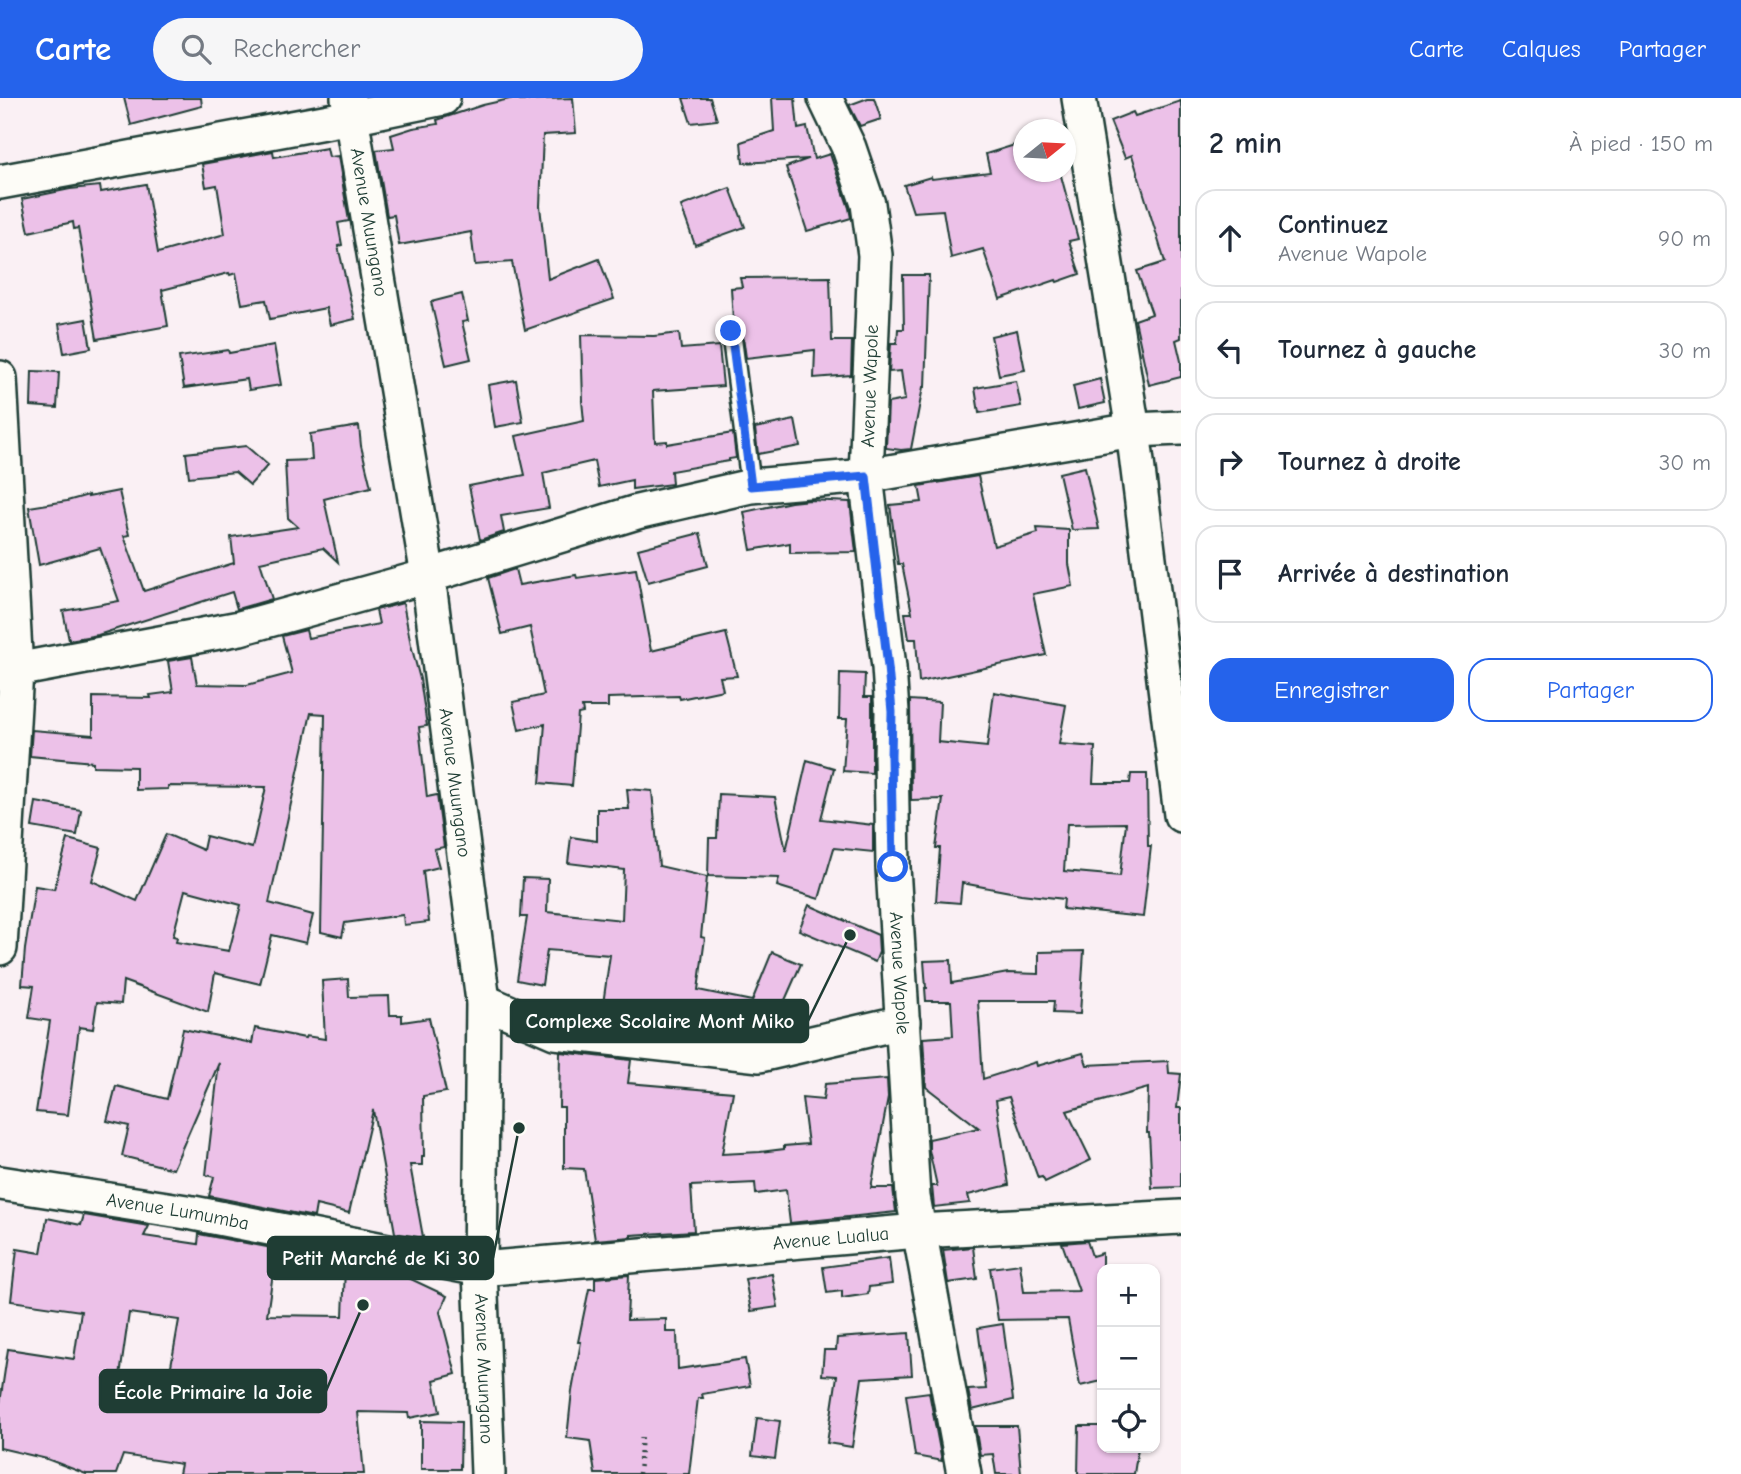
<!DOCTYPE html>
<html lang="fr">
<head>
<meta charset="utf-8">
<style>
	:root { --surface:#fff; --page:#f6f6f7; --text:#1f2937; --muted:#747a83; --line:#e0e1e3; --accent:#2563eb }
	body { margin:0; font-family:"Comic Neue",sans-serif; background:var(--page); color:var(--text) }
	.controls { position:absolute; right:21px; bottom:21px; display:grid; overflow:hidden; border-radius:14px; box-shadow:0 2px 5px #0004 }
	.controls button { width:63px; height:63px; display:grid; place-items:center; padding:0; border:0; border-bottom:2px solid var(--line); background:var(--surface); color:var(--text); font:35px sans-serif }
	.compass { position:absolute; left:1013px; top:21px; width:63px; height:63px; border-radius:50%; background:var(--surface); box-shadow:0 2px 5px #0004; rotate:72deg }
	.stop { position:absolute; width:21px; height:21px; margin:-16px; border:5px solid #2563eb; border-radius:50%; background:#fff }
	.stop.end { background:#2563eb; border-color:#fff; box-shadow:0 2px 7px #0008 }
	.list { margin:0; padding:0; list-style:none }
	h2 { display:flex; justify-content:space-between; align-items:center; height:91px; margin:0; padding:0 28px; font-size:30px }
	h2 small { font-size:23px; font-weight:400; color:var(--muted) }
	.list li { display:grid; grid-template-columns:46px 1fr auto; gap:21px; align-items:center; box-sizing:border-box; height:98px; margin:0 14px 14px; padding:0 14px; border:2px solid var(--line); border-radius:21px }
	.list b { display:block; font-size:26px; white-space:nowrap }
	.list p { margin:0; font-size:23px; white-space:nowrap; color:var(--muted) }
	.list em { font-size:23px; font-style:normal; color:var(--muted) }
	.actions { display:flex; gap:14px; padding:21px 28px }
	.actions a { flex:1; padding:16px 0; border:2px solid var(--accent); border-radius:21px; text-align:center; font-size:24px; color:var(--accent) }
	.actions .main { background:var(--accent); color:#fff }
	.icon { flex:none; width:38px; height:38px; fill:none; stroke:currentColor; stroke-width:2; stroke-linecap:round; stroke-linejoin:round }
	.map { position:relative; flex:none; width:1181px; height:1376px; overflow:hidden }
	header { display:flex; align-items:center; gap:42px; box-sizing:border-box; height:98px; padding:0 35px; background:var(--accent); color:#fff }
	header strong { font-size:33px }
	nav { display:flex; gap:38px; margin-inline-start:auto; font-size:24px }
	.search { width:490px; height:63px; background:var(--page); display:flex; align-items:center; gap:18px; box-sizing:border-box; padding:0 24px; border-radius:38px; color:var(--muted); font-size:26px }
	main { display:flex }
	aside { flex:1; background:var(--surface) }
	.map>svg:first-child { display:block }
</style>
</head>
<body>
<header>
<strong>Carte</strong>
<div class="search"><svg class="icon" aria-label="search" viewBox="0 0 24 24"><circle cx="10" cy="10" r="6"/><path d="M15 15l6 6"/></svg>Rechercher</div>
<nav><a>Carte</a><a>Calques</a><a>Partager</a></nav>
</header>
<main>
<div class="map">
<svg width="1181" height="1376" viewBox="0 0 1181 1376">
	<rect width="100%" height="100%" fill="#faf0f4"/>
	<filter id="ink" filterUnits="userSpaceOnUse"><feTurbulence type="fractalNoise" baseFrequency=".0143" numOctaves="2"/><feDisplacementMap in="SourceGraphic" scale="14" xChannelSelector="R" yChannelSelector="G"/><feConvolveMatrix kernelMatrix="1 2 1 2 8 2 1 2 1" color-interpolation-filters="sRGB"/></filter>
	<g filter="url(#ink)">
		<g fill="#ecc1e8" stroke="#1f3d34" stroke-width="2" fill-rule="evenodd">
			<path d="M124,0H201L202,8L131,27Z"/>
			<path d="M514,0H519L520,2L573,0L576,35L543,37L540,108L548,181L599,161L614,201L525,232L512,164L475,167L471,134L399,147L394,117L387,118L376,52L394,50L391,37L413,30L438,26L437,22L483,7Z"/>
			<path d="M683,0H710L717,22L691,25Z"/>
			<path d="M772,0H795L798,31L807,29L814,61L830,56L849,110L851,120L807,133L786,69L808,61L743,65L741,44L774,33Z"/>
			<path d="M868,0H874L881,21L860,28L849,7Z"/>
			<path d="M1181,3V240L1176,242L1181,263V279L1149,287L1135,222L1152,216L1137,173L1165,164L1132,57L1125,60L1110,23L1133,14L1135,18Z"/>
			<path d="M1024,44V74H1060L1078,141L1069,143L1080,176L1057,184L1056,182L1000,201L983,151L951,160L943,112L913,114L904,87L931,79L932,81L990,74L986,56Z"/>
			<path d="M327,50L329,59L338,58L349,123L338,125L342,147L338,148L355,221L330,227L326,210L270,221L266,202L242,206L236,175L230,177L229,175L162,192L168,228L97,241L78,130L74,131L73,124L29,134L22,101L70,91L100,88L101,94L146,86L158,155L225,136L217,87L206,89L202,66L273,53L274,59Z"/>
			<path d="M730,90L745,129L695,147L681,108Z"/>
			<path d="M903,177H929L925,289H923L911,351L901,352L886,350L888,305L905,302L901,273L889,274L891,245H897L898,231H904Z"/>
			<path d="M830,179L832,243H852L851,277L814,280L815,252L746,260L742,231L740,226L733,222L731,190L742,189L740,180Z"/>
			<path d="M462,196L468,223L462,224L471,261L446,267L431,204Z"/>
			<path d="M86,221L91,250L64,255L59,226Z"/>
			<path d="M1017,232L1025,272L999,277L991,238Z"/>
			<path d="M679,235L681,251L719,248L723,288L653,293L655,344L667,343V346L733,335L736,360L729,361V363L671,373L672,386L632,391V382L599,389L594,363L543,375L549,410L501,418L504,434L480,442L469,388L525,377L516,338L584,323L582,303H583L581,237L654,238Z"/>
			<path d="M274,247L281,287L249,292L247,281L184,290L179,259L228,252L229,255Z"/>
			<path d="M32,273L59,274L57,310L31,308Z"/>
			<path d="M1100,281L1105,305L1078,311L1073,288Z"/>
			<path d="M516,282L523,324L495,329L488,287Z"/>
			<path d="M1016,283L1021,308L979,315L975,290Z"/>
			<path d="M795,322L800,348L758,356L755,330Z"/>
			<path d="M359,328L361,348L371,389L324,401L338,464L323,450L260,464L272,501L237,511L232,494L98,537L69,542L63,513L119,503L100,450L39,467L29,409L67,403L88,397V399L119,393L129,437L124,438L144,493L234,465L231,439L298,429L288,420L285,363L312,362L310,336Z"/>
			<path d="M246,348L268,367L250,387L235,374L189,379L186,355Z"/>
			<path d="M1085,369L1099,431L1072,432L1059,375Z"/>
			<path d="M978,378L994,448L1038,435L1037,430L1069,432V466L1073,488L1033,496L1046,557L919,584L916,541H909L905,515H912L902,466H898L890,407L922,404L919,388Z"/>
			<path d="M810,402L850,404L856,454L790,455V445L751,452L744,414L791,404Z"/>
			<path d="M700,435L708,468L648,484L638,451Z"/>
			<path d="M515,471L519,487L576,477L577,480L636,471L651,553L726,535L737,578L720,579L723,592L680,601L679,598L608,600V609H582L583,615L578,616L572,688L540,685L545,626L519,632L513,604L544,597L530,529L502,536L488,480Z"/>
			<path d="M403,505L411,547L420,581L427,628L419,629L427,699L437,697L444,749L434,751L439,769L423,773L429,824L404,827L403,817L345,825L342,839L321,834L325,616L311,615L269,805L313,817L306,845L272,837L260,886L215,875L208,914L123,883L121,906L97,904L93,931L79,929L68,1017L36,1014L50,923L29,920L34,888L22,887L25,851L35,788L54,791L68,741L101,750L92,783L137,803L166,736L203,752L206,738L252,750L266,689L168,688V691L136,692V669L93,668V664L30,658L32,632L93,637V599L151,600L150,597L173,594L168,563L192,559L197,586L247,587L292,575L282,538L306,532L308,540L379,526L376,512ZM185,792L241,807L229,853L176,844L177,839L173,838Z"/>
			<path d="M840,575L865,576L864,599H872V675L843,673L847,621H839Z"/>
			<path d="M994,594L1066,607L1059,646L1095,649L1093,685H1130L1131,676H1147L1148,748H1151L1143,819L1063,811L1064,801L1021,796L962,785L960,805L936,803L940,750H936L943,701L911,702L910,602L940,604L938,644L987,649ZM1126,725L1120,778L1064,773L1067,726Z"/>
			<path d="M807,662L834,670L821,721L873,727V754L834,750L819,801L777,788L779,780L708,778L709,740H717L719,696L775,699L786,753Z"/>
			<path d="M627,691L652,693L659,768L707,779L701,839L705,840L698,892L752,903L772,854L801,866L782,909L799,915L794,929L779,933L760,927L759,930L747,927L746,936L601,920L610,857L547,852L542,887L517,882L527,819H521L523,780L548,781L547,814L622,822L624,772L568,765L571,739L597,743V711H629Z"/>
			<path d="M36,704L81,712L77,737L32,729Z"/>
			<path d="M809,807L878,837L879,854L875,864L799,832Z"/>
			<path d="M1084,853L1080,916L1053,915L1054,903H978L983,981L1036,964L1037,968L1083,955L1087,967L1168,963L1169,975L1181,976L1177,1010H1181V1089L1152,1090L1149,1035H1147L1148,990L1067,1013L1091,1062L1045,1084L1042,1079L1038,1080L1009,999L996,1002L1009,1087L968,1097L970,1105L934,1109L932,1088H937L929,1052V1041L979,1030L926,989L923,940L953,938L951,903H926L925,890H928H926L924,863L951,862L952,885L1008,875L1039,876V854Z"/>
			<path d="M348,881L349,899L389,898L390,917H402V924L429,920L446,994L423,998L424,1058H422V1067H410L423,1139H418L395,1135L373,1012L349,1115L316,1107L314,1119L209,1098L214,1079L206,1077L219,965L173,1071L122,1058L129,1028L107,1023L116,988L167,1001L183,931L252,945L255,930L305,940L306,938L325,941L322,883Z"/>
			<path d="M560,954L631,962L628,985L733,994L722,1056L760,1054L784,1051V1048L808,1046L802,1000L823,1002L825,986L887,981L888,1000L871,1090H893L896,1114L790,1125L786,1092L756,1096L755,1085L691,1088L694,1133L631,1137V1139L595,1142L584,1071L564,1070V1009H559Z"/>
			<path d="M84,1117L149,1128L144,1138L198,1146L199,1136L308,1157L306,1166L275,1161L267,1217L343,1218L345,1170L382,1172L396,1174L447,1198L440,1214L456,1276L434,1282L440,1314L409,1320L408,1315L358,1314L364,1376H179L181,1366L123,1357L116,1376H86L47,1361L0,1350V1305L8,1251L74,1261L81,1213L11,1203L17,1151L41,1155L47,1120L81,1127ZM129,1215L179,1222L167,1291L120,1278Z"/>
			<path d="M1087,1143L1092,1158L1102,1155V1283L1080,1288L1068,1221L998,1222L990,1170L1020,1166L1024,1194L1079,1193L1062,1145Z"/>
			<path d="M973,1149L977,1181L948,1185L943,1152Z"/>
			<path d="M889,1160L892,1186L869,1189L868,1196L842,1200V1193L827,1195L823,1169Z"/>
			<path d="M772,1176L778,1209L751,1213L745,1181Z"/>
			<path d="M629,1177L627,1222L666,1221V1234H677L678,1271L745,1261L750,1288L702,1296L703,1300H698L689,1376H595L590,1343L567,1340L572,1293L581,1244H578L589,1191H595V1180Z"/>
			<path d="M1003,1226L1013,1302L972,1312L968,1292L986,1291L978,1230Z"/>
			<path d="M909,1235L912,1277L862,1280L852,1349L827,1345L837,1278L822,1277L824,1252H836L837,1240Z"/>
			<path d="M929,1294L942,1363L915,1358L906,1297Z"/>
			<path d="M757,1320L780,1323L775,1361L752,1358Z"/>
			<path d="M421,1323L461,1324L460,1371H421Z"/>
			<path d="M975,1328H1017L1021,1376H996L993,1356L980,1357Z"/>
			<path d="M1079,1328H1102V1350H1138L1134,1376H1078Z"/>
		</g>
		<g fill="none" stroke-linecap="round" stroke-linejoin="round">
			<g stroke="#1f3d34" stroke-width="23">
				<path id="service" d="M731,233L751,388"/>
			</g>
			<g stroke="#1f3d34" stroke-width="38">
				<g id="minor">
					<path id="s1" d="M348,0L428,478L483,903L480,1171L488,1376"/>
					<path id="s2" d="M825,0L849,50L868,106L875,157L866,378L889,569L892,614L891,658L893,769L913,1099L964,1376"/>
					<path d="M1079,0L1133,332L1181,717"/>
					<path d="M0,84L351,19L443,0"/>
					<path d="M0,280L16,573L0,850"/>
					<path d="M0,575L240,530L428,478L637,414L751,388L866,378L1133,332L1181,330"/>
					<path d="M483,903L555,934L760,957L903,924"/>
					<path id="s3" d="M0,1085L193,1115L480,1171L918,1133L1181,1119"/>
				</g>
			</g>
			<path stroke="#1f3d34" stroke-width="4.5" stroke-dasharray="2 5" stroke-linecap="butt" d="M639,1376L642,1336"/>
			<use href="#service" stroke="#fdfcf7" stroke-width="18"/>
			<use href="#minor" stroke="#fdfcf7" stroke-width="33"/>
		</g>
	</g>
	<g fill="none" stroke-linecap="round" stroke-linejoin="round" filter="url(#ink)">
		<path stroke="#2563eb" stroke-width="9" d="M731,233L751,388L866,378L888,569L892,614L891,658L893,769"/>
	</g>
	<g text-anchor="middle" dominant-baseline="central" stroke-width="5" stroke-linejoin="round" paint-order="stroke">
		<g font-size="19" fill="#1f3d34" stroke="#fdfcf7">
			<text stroke="none"><textPath href="#s1" startOffset="126">Avenue Muungano</textPath></text>
			<text transform="translate(870 288) rotate(-88)">Avenue Wapole</text>
			<text stroke="none"><textPath href="#s1" startOffset="693">Avenue Muungano</textPath></text>
			<text stroke="none"><textPath href="#s2" startOffset="886">Avenue Wapole</textPath></text>
			<text stroke="none"><textPath href="#s3" startOffset="180">Avenue Lumumba</textPath></text>
			<text stroke="none"><textPath href="#s3" startOffset="840">Avenue Lualua</textPath></text>
			<text stroke="none"><textPath href="#s1" startOffset="1281">Avenue Muungano</textPath></text>
		</g>
	</g>
	<path fill="none" stroke="#1f3d34" stroke-width="2.5" d="M850 837L808 923M519 1030L493 1160M363 1207L326 1293"/>
	<g fill="#1f3d34" stroke="#fdfcf7" stroke-width="2.5">
		<circle cx="850" cy="837" r="7"/>
		<circle cx="519" cy="1030" r="7"/>
		<circle cx="363" cy="1207" r="7"/>
	</g>
	<g fill="#1f3d34" stroke="#1f3d34" stroke-width="2.5">
		<rect x="511" y="902" width="297" height="42" rx="7"/>
		<rect x="268" y="1139" width="225" height="42" rx="7"/>
		<rect x="100" y="1272" width="226" height="42" rx="7"/>
	</g>
	<g font-size="21" text-anchor="middle" font-weight="bold" fill="#fff">
		<text x="660" y="930">Complexe Scolaire Mont Miko</text>
		<text x="381" y="1167">Petit Marché de Ki 30</text>
		<text x="213" y="1301">École Primaire la Joie</text>
	</g>
</svg>
<div class="controls">
<button>+</button>
<button>−</button>
<button><svg class="icon" aria-label="locate" viewBox="0 0 24 24"><circle cx="12" cy="12" r="6"/><path d="M12 2v4M12 18v4M2 12h4M18 12h4"/></svg></button>
</div>
<svg class="compass" viewBox="-18 -18 36 36"><path d="M0-13l5 13h-10z" fill="#e53935"/><path d="M0 13l5-13h-10z" fill="#747a83"/></svg>
<div class="stop" style="left:893px;top:769px"></div>
<div class="stop end" style="left:731px;top:233px"></div>
</div>
<aside>
<h2>2 min<small>À pied · 150 m</small></h2>
<ul class="list">
<li><svg class="icon" aria-label="ahead" viewBox="0 0 24 24"><path d="M12 20V5M6 11l6-6 6 6"/></svg><div><b>Continuez</b><p>Avenue Wapole</p></div><em>90 m</em></li>
<li><svg class="icon" aria-label="left" viewBox="0 0 24 24"><path d="M17 20v-9H6M10 6l-5 5 5 5"/></svg><div><b>Tournez à gauche</b></div><em>30 m</em></li>
<li><svg class="icon" aria-label="right" viewBox="0 0 24 24"><path d="M7 20v-9h11M14 6l5 5-5 5"/></svg><div><b>Tournez à droite</b></div><em>30 m</em></li>
<li><svg class="icon" aria-label="arrive" viewBox="0 0 24 24"><path d="M6 21V4h12l-3 4 3 4H6"/></svg><div><b>Arrivée à destination</b></div></li>
</ul>
<div class="actions"><a class="main">Enregistrer</a><a>Partager</a></div>
</aside>
</main>
</body>
</html>
